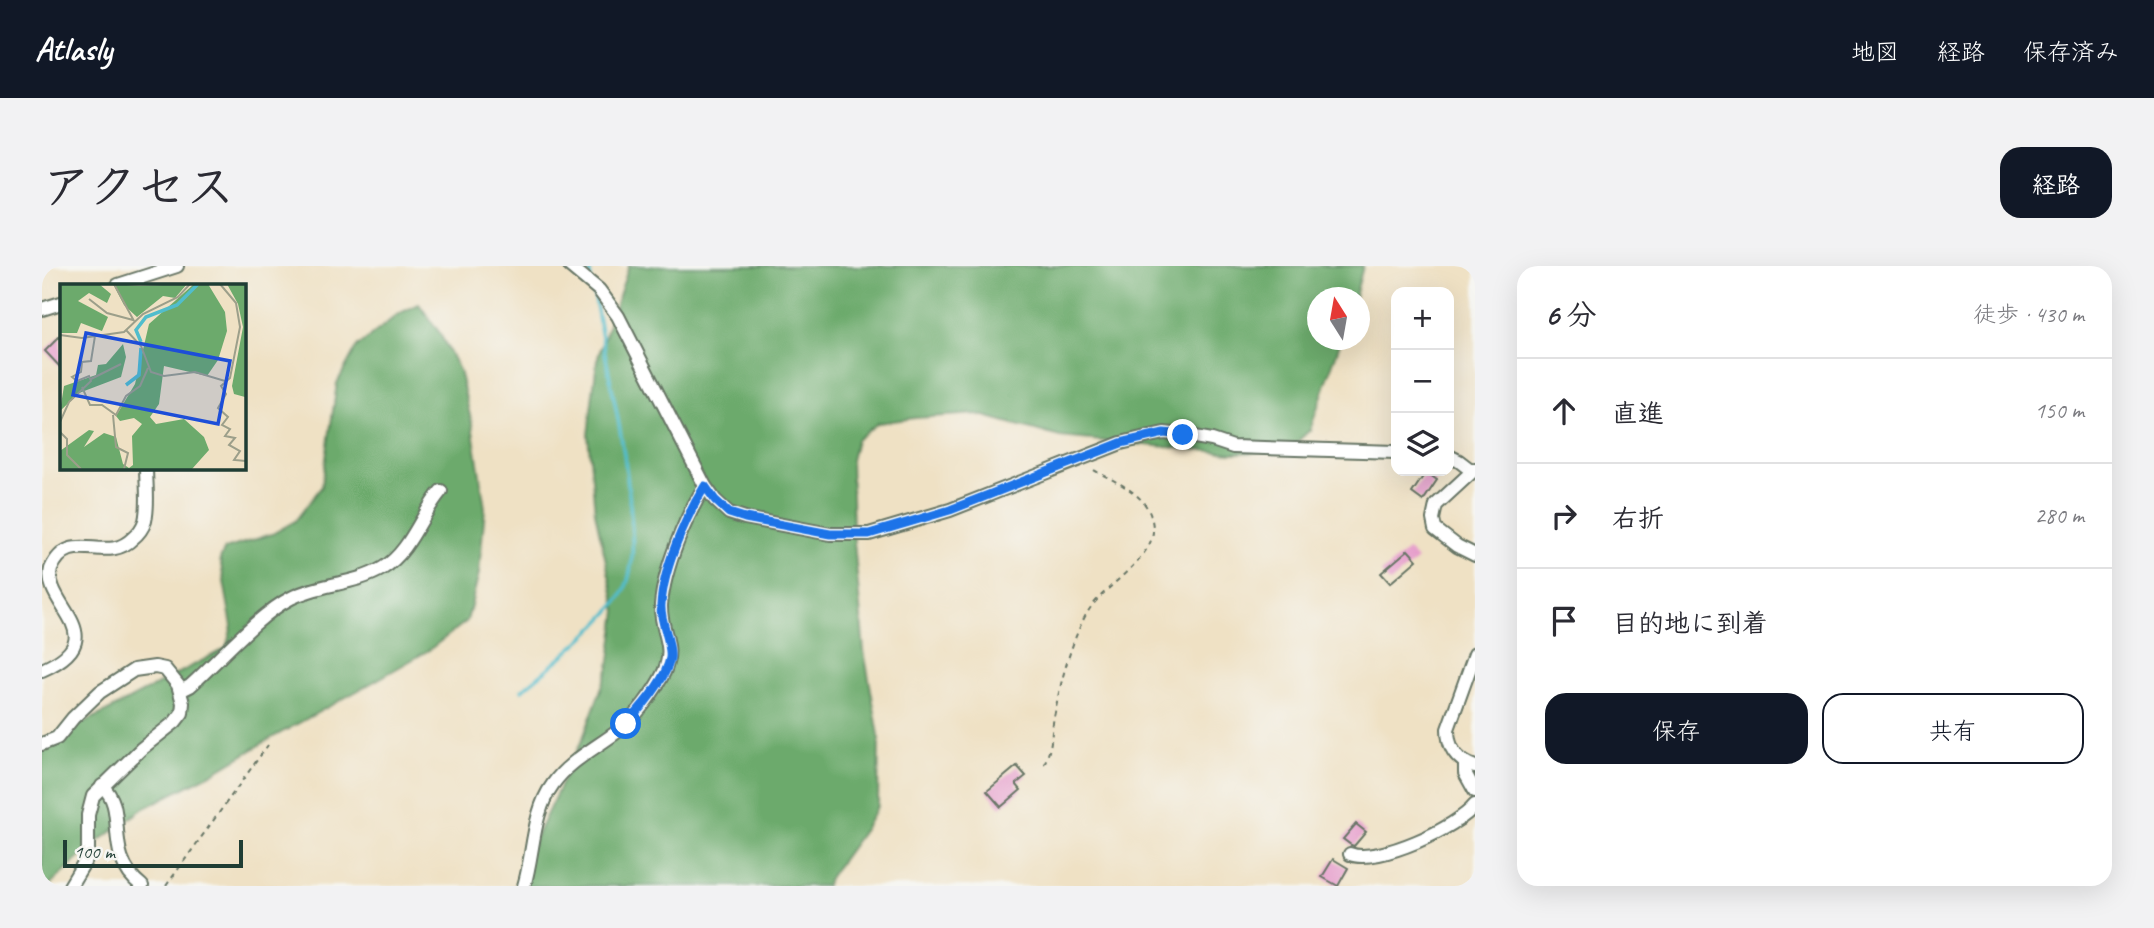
<!DOCTYPE html>
<html lang="ja">
<head>
<meta charset="utf-8">
<style>
	:root { --surface:#fff; --page:#f2f2f3; --text:#2b2b33; --muted:#7c7c81; --line:#e1e1e2; --accent:#111827 }
	body { margin:0; font-family:Caveat,"Klee One",sans-serif; background:var(--page); color:var(--text) }
	.controls { position:absolute; right:21px; top:21px; display:grid; overflow:hidden; border-radius:14px; box-shadow:0 7px 28px #0002 }
	.controls button { width:63px; height:63px; display:grid; place-items:center; padding:0; border:0; border-bottom:2px solid var(--line); background:var(--surface); color:var(--text); font:35px sans-serif }
	.compass { position:absolute; left:1265px; top:21px; width:63px; height:63px; border-radius:50%; background:var(--surface); box-shadow:0 7px 28px #0002; rotate:349deg }
	.scale { position:absolute; left:21px; bottom:18px; width:180px; box-sizing:border-box; padding-left:7px; border:4px solid #1f3d34; border-top:0; font-size:19px; line-height:24px; white-space:nowrap; color:#1f3d34; -webkit-text-stroke:5px #f6f6f2; paint-order:stroke }
	.stop { position:absolute; width:21px; height:21px; margin:-16px; border:5px solid #1a73e8; border-radius:50%; background:#fff }
	.stop.end { background:#1a73e8; border-color:#fff; box-shadow:0 2px 7px #0008 }
	.list { margin:0; padding:0; list-style:none }
	h2 { display:flex; justify-content:space-between; align-items:center; height:91px; margin:0; padding:0 28px; font-size:30px }
	h2 small { font-size:23px; font-weight:400; color:var(--muted) }
	.list li { display:grid; grid-template-columns:46px 1fr auto; gap:21px; align-items:center; box-sizing:border-box; height:105px; padding:0 28px; border-top:2px solid var(--line) }
	.list b { display:block; font-size:26px; white-space:nowrap }
	.list em { font-size:23px; font-style:normal; color:var(--muted) }
	.actions { display:flex; gap:14px; padding:21px 28px }
	.actions a { flex:1; padding:16px 0; border:2px solid var(--accent); border-radius:21px; text-align:center; font-size:24px; color:var(--accent) }
	.actions .main { background:var(--accent); color:#fff }
	.icon { flex:none; width:38px; height:38px; fill:none; stroke:currentColor; stroke-width:2; stroke-linecap:round; stroke-linejoin:round }
	.map { position:relative; flex:none; width:1433px; height:620px; overflow:hidden; border-radius:21px }
	header { display:flex; align-items:center; gap:42px; box-sizing:border-box; height:98px; padding:0 35px; background:var(--accent); color:#fff }
	header strong { font-size:33px }
	nav { display:flex; gap:38px; margin-inline-start:auto; font-size:24px }
	.intro { display:flex; align-items:center; justify-content:space-between; box-sizing:border-box; height:168px; padding:0 42px }
	h1 { margin:0; font-size:49px }
	.button { padding:18px 32px; border-radius:21px; background:var(--accent); color:#fff; font-size:24px; font-weight:700 }
	main { display:flex; gap:42px; padding:0 42px }
	aside { flex:1; background:var(--surface); border-radius:21px; box-shadow:0 7px 28px #0002 }
	.map>svg:first-child { display:block }
</style>
</head>
<body>
<header>
<strong>Atlasly</strong>
<nav><a>地図</a><a>経路</a><a>保存済み</a></nav>
</header>
<div class="intro"><h1>アクセス</h1><a class="button">経路</a></div>
<main>
<div class="map">
<svg width="1433" height="620" viewBox="0 0 1433 620">
	<rect width="100%" height="100%" fill="#f6f6f2"/>
	<filter id="ink" filterUnits="userSpaceOnUse"><feTurbulence type="fractalNoise" baseFrequency=".0143" numOctaves="2"/><feDisplacementMap in="SourceGraphic" scale="14" xChannelSelector="R" yChannelSelector="G"/><feConvolveMatrix kernelMatrix="1 2 1 2 8 2 1 2 1" color-interpolation-filters="sRGB"/></filter>
	<filter id="wash" filterUnits="userSpaceOnUse"><feTurbulence type="fractalNoise" baseFrequency=".00686" numOctaves="4" result="noise"/><feDisplacementMap in="SourceGraphic" scale="28" xChannelSelector="R" yChannelSelector="G"/><feGaussianBlur stdDeviation="1.57" result="paint"/><feColorMatrix in="noise" values="0 0 0 0 0 0 0 0 0 0 0 0 0 0 0 0 0 1.4 0 .05"/><feComposite in="paint" operator="in"/></filter>
	<g filter="url(#wash)">
		<rect width="100%" height="100%" fill="#efe1c4"/>
		<g fill="#6caa6c" stroke="#467450" stroke-width="2">
			<path d="M587,0H1321L1313,31L1276,32V74H1299L1268,164L1245,185L1190,187L1018,171L935,148L873,152L836,157L814,174L809,194L811,265L822,385L837,469L836,539L823,562L787,612L784,620H473L480,600L541,472L567,401L575,345L553,246L546,169L555,94Z"/>
			<path d="M377,38L397,66L417,104L430,158L443,242L437,307L425,355L387,384L326,419L233,470L169,508L102,542L46,583L7,620H0V476L64,446L184,382L190,360L178,293L183,283L230,268L253,255L280,220L295,117L314,82L356,48Z"/>
		</g>
		<g fill="none" stroke-linecap="round" stroke-linejoin="round">
			<g stroke="#51bdcc" stroke-width="3.5">
				<path d="M547,0L549,12"/>
				<path d="M480,424C506,402 570,352 583,323C594,296 590,266 588,238C582,166 563,97 552,26"/>
			</g>
		</g>
		<g id="blocks">
			<g fill="#e69dcb">
				<path d="M19,69V102L3,85Z"/>
				<path d="M1384,206L1395,214L1381,235L1370,227Z"/>
				<path d="M1366,284L1375,294L1348,317L1339,307Z"/>
				<path d="M975,500L984,510L974,518L979,524L959,541L945,525Z"/>
				<path d="M1314,558L1324,566L1312,580L1309,579L1301,573Z"/>
				<path d="M1291,593L1306,602L1296,620L1280,611Z"/>
			</g>
		</g>
	</g>
	<g filter="url(#ink)">
		<use href="#blocks" fill-opacity="0" stroke="#687666" stroke-width="2"/>
		<g fill="none" stroke-linecap="round" stroke-linejoin="round">
			<g stroke="#687666" stroke-width="16">
				<g id="minor">
					<path d="M528,0L557,24L576,50L663,220L673,234L687,247L703,252L788,268H827L908,244L1079,177L1108,170L1122,167L1141,169L1170,174L1191,181L1354,186"/>
					<path d="M76,19L135,0"/>
					<path d="M0,43L19,37"/>
					<path d="M1407,190L1417,195L1430,205"/>
					<path d="M1433,203L1394,239L1391,253L1393,263L1415,280L1433,289"/>
					<path d="M1433,388L1406,463C1406,482 1414,494 1433,501"/>
					<path d="M0,404C75,371 0,339 9,303C28,260 64,300 91,272C96,268 101,261 103,255C107,238 104,218 104,201"/>
					<path d="M138,425L148,420C176,395 217,348 249,332C278,317 313,319 341,302C369,285 379,248 399,225"/>
					<path d="M0,478L15,472L31,452L58,426L92,404L113,401L123,403L136,419L141,437L140,447L133,456L99,483L51,530L46,549V590L28,620"/>
					<path d="M1423,497V507L1433,525"/>
					<path d="M60,520C88,544 59,588 100,620"/>
					<path d="M1308,588C1335,599 1416,561 1433,539"/>
					<path d="M482,620C492,587 490,547 511,518C527,495 554,482 576,465C593,452 613,425 622,406C634,378 618,366 619,339C622,302 644,250 663,220"/>
				</g>
			</g>
			<g stroke="#687666" stroke-width="2" stroke-dasharray="5 5" stroke-linecap="butt">
				<path d="M1002,498C1012,478 1008,467 1013,446C1018,418 1031,368 1047,344C1063,319 1113,292 1111,262C1109,227 1074,217 1048,202"/>
				<path d="M124,620L226,479"/>
			</g>
			<use href="#minor" stroke="#fff" stroke-width="12"/>
		</g>
	</g>
	<g fill="none" stroke-linecap="round" stroke-linejoin="round" filter="url(#ink)">
		<path stroke="#1a73e8" stroke-width="9" d="M584,458C598,443 624,414 628,392C630,375 618,357 619,339C621,303 644,250 663,220L673,234L687,247L703,252L788,268H827L908,244L1079,177L1122,167L1141,169"/>
	</g>
	<g transform="translate(18 18)">
		<rect width="186" height="186" fill="#efe1c4"/>
		<path d="M0,0H39L51,10L47,19L29,9L18,17L48,33L42,47L21,39L17,49H0ZM53,0L80,2L127,0L115,14L103,12L77,33L64,21ZM134,0H148L165,28L167,47L158,76L147,92L104,82L99,120L90,133L96,140L124,135L144,153L149,166L132,185H0V167L29,146L34,147L24,163L44,149L56,153L63,180L69,184L73,181L72,152L82,140L74,134L60,137L56,132L75,100L89,40ZM167,0H185V113L174,110L172,102L183,43L178,20ZM63,60L66,73L61,93L19,109L0,127L4,102L36,91L38,81L46,80Z" fill="#6caa6c"/>
		<path fill="none" stroke="#51bdcc" stroke-width="3.5" d="M81,58L76,46L86,33L117,21L138,0M66,101L79,91L81,64"/>
		<path fill="none" stroke="#9c9f8a" stroke-width="2" d="M54,0L74,37M160,0L176,19L180,43L170,94L161,102L166,110L158,124L168,133L162,141L170,145L165,152L175,154L169,161L180,167L174,176L186,177M29,15L47,29L73,36M66,46L81,62L91,88L104,92L135,88L165,97M0,51L22,54L64,48L83,30L118,13L130,0M31,95L61,80M22,103L30,121H42L56,131L66,112L80,102L88,84M53,131L56,163L68,169L64,185M0,138L9,118L31,97L29,92L17,97L12,93L21,88L22,78L31,77L35,52M0,148L7,155V171L21,185"/>
		<path fill="#1d4ed8" fill-opacity="0.15" stroke="#1d4ed8" stroke-width="3.5" d="M26,49L170,77L158,140L13,111Z"/>
		<rect width="186" height="186" fill="none" stroke="#1f3d34" stroke-width="3.5"/>
	</g>
</svg>
<div class="controls">
<button>+</button>
<button>−</button>
<button><svg class="icon" aria-label="layers" viewBox="0 0 24 24"><path d="M12 4l9 5-9 5-9-5zM3 14l9 5 9-5"/></svg></button>
</div>
<svg class="compass" viewBox="-18 -18 36 36"><path d="M0-13l5 13h-10z" fill="#e53935"/><path d="M0 13l5-13h-10z" fill="#7c7c81"/></svg>
<div class="scale">100 m</div>
<div class="stop" style="left:584px;top:458px"></div>
<div class="stop end" style="left:1141px;top:169px"></div>
</div>
<aside>
<h2>6 分<small>徒歩 · 430 m</small></h2>
<ul class="list">
<li><svg class="icon" aria-label="ahead" viewBox="0 0 24 24"><path d="M12 20V5M6 11l6-6 6 6"/></svg><div><b>直進</b></div><em>150 m</em></li>
<li><svg class="icon" aria-label="right" viewBox="0 0 24 24"><path d="M7 20v-9h11M14 6l5 5-5 5"/></svg><div><b>右折</b></div><em>280 m</em></li>
<li><svg class="icon" aria-label="arrive" viewBox="0 0 24 24"><path d="M6 21V4h12l-3 4 3 4H6"/></svg><div><b>目的地に到着</b></div></li>
</ul>
<div class="actions"><a class="main">保存</a><a>共有</a></div>
</aside>
</main>
</body>
</html>
